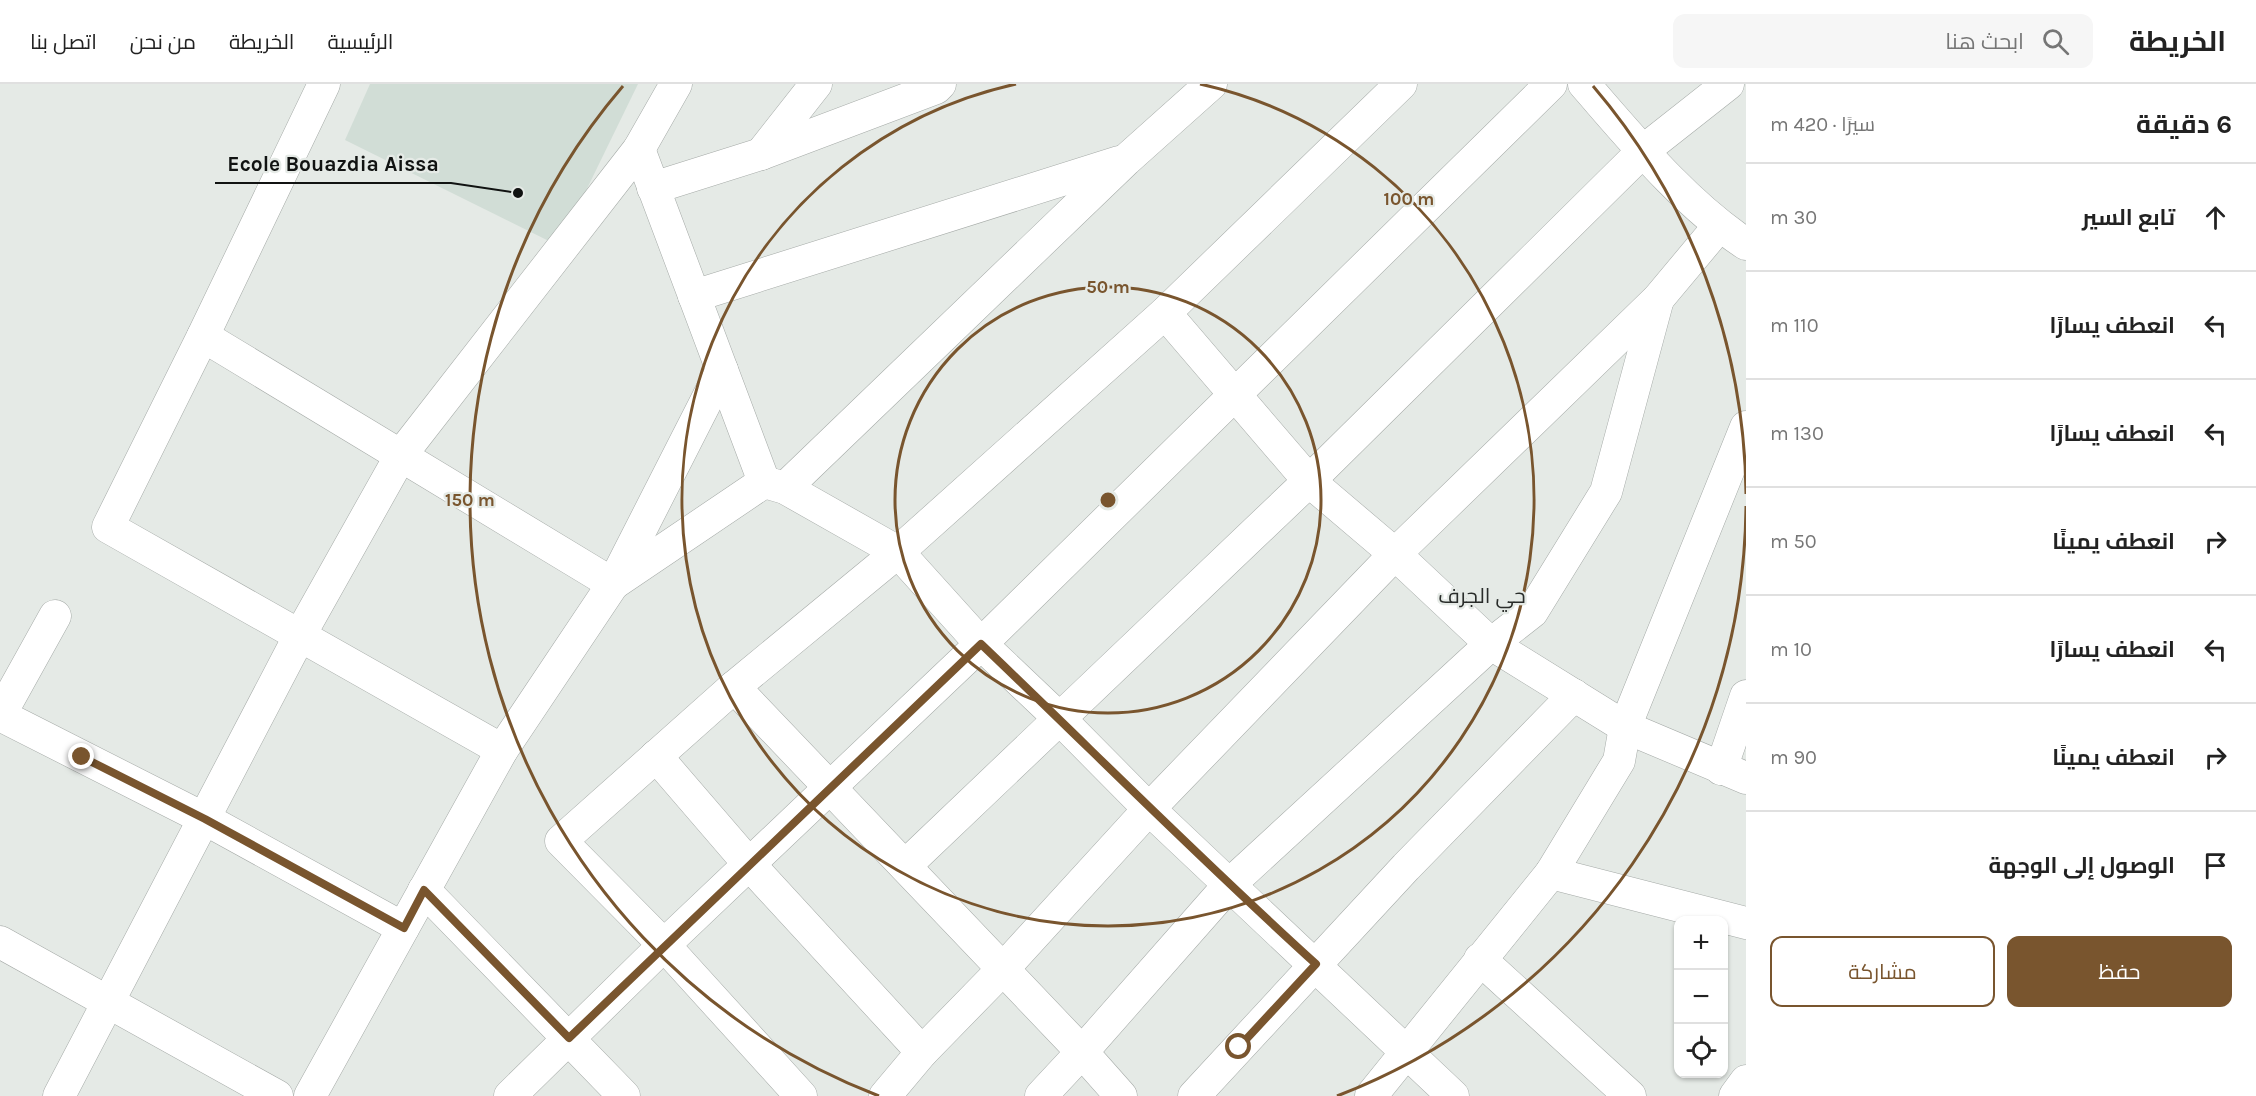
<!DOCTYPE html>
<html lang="ar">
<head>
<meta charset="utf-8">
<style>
	:root { --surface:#fff; --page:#f6f6f6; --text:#222; --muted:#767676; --line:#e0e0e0; --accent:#79552e }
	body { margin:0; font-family:Karla,Cairo,sans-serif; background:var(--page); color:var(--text); direction:rtl }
	.controls { position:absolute; right:18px; bottom:18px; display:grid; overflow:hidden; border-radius:12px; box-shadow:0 2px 4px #0004 }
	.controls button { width:54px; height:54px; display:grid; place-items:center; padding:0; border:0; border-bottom:2px solid var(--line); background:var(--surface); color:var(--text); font:30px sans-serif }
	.stop { position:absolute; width:18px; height:18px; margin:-14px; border:4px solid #79552e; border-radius:50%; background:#fff }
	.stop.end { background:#79552e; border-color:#fff; box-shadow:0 2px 6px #0008 }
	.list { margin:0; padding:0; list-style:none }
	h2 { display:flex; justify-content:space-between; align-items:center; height:78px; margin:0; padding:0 24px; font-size:26px }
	h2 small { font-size:20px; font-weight:400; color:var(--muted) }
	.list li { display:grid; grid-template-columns:39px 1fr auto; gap:18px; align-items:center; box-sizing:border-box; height:108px; padding:0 24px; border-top:2px solid var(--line) }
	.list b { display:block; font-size:22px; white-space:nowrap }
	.list em { font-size:20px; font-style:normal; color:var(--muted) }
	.actions { display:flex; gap:12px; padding:18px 24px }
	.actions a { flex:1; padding:14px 0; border:2px solid var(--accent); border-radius:12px; text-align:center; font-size:21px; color:var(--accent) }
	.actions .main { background:var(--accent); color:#fff }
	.icon { flex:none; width:33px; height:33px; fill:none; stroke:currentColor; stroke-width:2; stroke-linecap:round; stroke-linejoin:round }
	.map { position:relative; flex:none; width:1746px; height:1012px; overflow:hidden; direction:ltr }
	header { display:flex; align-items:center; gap:36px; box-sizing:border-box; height:84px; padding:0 30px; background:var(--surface); border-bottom:2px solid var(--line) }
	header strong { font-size:28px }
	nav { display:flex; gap:33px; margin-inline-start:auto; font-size:21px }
	.search { width:420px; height:54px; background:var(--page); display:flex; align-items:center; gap:15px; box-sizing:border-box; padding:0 21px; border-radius:12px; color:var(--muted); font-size:22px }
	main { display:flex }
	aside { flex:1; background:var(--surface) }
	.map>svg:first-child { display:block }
</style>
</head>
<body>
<header>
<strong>الخريطة</strong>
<div class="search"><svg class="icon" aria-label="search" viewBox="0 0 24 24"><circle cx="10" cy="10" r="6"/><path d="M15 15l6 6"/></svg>ابحث هنا</div>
<nav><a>الرئيسية</a><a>الخريطة</a><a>من نحن</a><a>اتصل بنا</a></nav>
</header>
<main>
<aside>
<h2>6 دقيقة<small>سيرًا · 420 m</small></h2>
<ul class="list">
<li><svg class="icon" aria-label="ahead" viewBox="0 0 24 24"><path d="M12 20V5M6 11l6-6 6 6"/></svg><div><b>تابع السير</b></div><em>30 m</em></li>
<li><svg class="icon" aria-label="left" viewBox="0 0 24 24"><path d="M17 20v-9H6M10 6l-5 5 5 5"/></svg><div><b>انعطف يسارًا</b></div><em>110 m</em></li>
<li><svg class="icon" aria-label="left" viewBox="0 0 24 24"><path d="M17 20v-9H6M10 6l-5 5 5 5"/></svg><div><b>انعطف يسارًا</b></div><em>130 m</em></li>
<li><svg class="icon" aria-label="right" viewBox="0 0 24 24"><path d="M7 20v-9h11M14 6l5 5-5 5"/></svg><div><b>انعطف يمينًا</b></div><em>50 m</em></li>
<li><svg class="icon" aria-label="left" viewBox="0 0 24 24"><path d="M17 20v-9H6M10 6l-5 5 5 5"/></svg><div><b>انعطف يسارًا</b></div><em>10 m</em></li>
<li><svg class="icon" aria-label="right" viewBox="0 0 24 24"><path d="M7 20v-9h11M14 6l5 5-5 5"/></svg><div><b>انعطف يمينًا</b></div><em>90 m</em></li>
<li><svg class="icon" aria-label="arrive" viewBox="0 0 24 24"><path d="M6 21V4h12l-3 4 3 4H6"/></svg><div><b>الوصول إلى الوجهة</b></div></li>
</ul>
<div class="actions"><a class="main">حفظ</a><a>مشاركة</a></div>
</aside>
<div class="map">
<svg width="1746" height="1012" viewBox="0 0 1746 1012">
	<rect width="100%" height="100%" fill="#e5eae6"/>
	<path fill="#d1ddd6" d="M370,0H638L559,162L345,56Z"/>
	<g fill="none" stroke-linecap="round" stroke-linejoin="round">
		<g stroke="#a5aaa7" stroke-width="33">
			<g id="minor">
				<path d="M324,0L203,252L108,443L502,666"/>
				<path d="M1584,0C1632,55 1685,120 1746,160"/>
				<path d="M639,65L764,398"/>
				<path d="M761,70L816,0"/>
				<path d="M653,104L761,70L936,4L940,0"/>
				<path d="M694,212L1119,78"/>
				<path d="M1165,229L1309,397L1395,470L1491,560L1625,643L1746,694"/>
				<path d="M203,252L613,500"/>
				<path d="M764,398L785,404L898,468L981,560L1060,635L1149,725L1453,1012"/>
				<path d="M785,404L1126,76L1211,0"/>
				<path d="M616,498L764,398"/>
				<path d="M734,603L1082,968L1121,1012"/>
				<path d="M0,631L205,735L403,844"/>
				<path d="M0,631L55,532"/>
				<path d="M656,672L749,780L922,968"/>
				<path d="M1721,685L1746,612"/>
				<path d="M905,782L1309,397L1643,67L1728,0"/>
				<path d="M1551,789L1746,839"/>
				<path d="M424,806L624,1012"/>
				<path d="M0,858L277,1012"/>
				<path d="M1480,875L1630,1012"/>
				<path d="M59,1012L300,551L401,371L639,65L676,0"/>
				<path d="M310,1012L502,666L613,500L722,286"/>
				<path d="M510,1012L664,861L981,560L1551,0"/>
				<path d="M801,1012L664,861L561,757L734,603L898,468L1165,229L1401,0"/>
				<path d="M885,1012L922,968L1003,885L1149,725L1395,470L1658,215L1719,142"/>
				<path d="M1041,1012L1082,968L1229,801L1491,560L1532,528L1606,408L1658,215"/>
				<path d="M1194,1012L1406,783L1574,611"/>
				<path d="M1371,1012L1551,789L1619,677L1625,643L1746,343"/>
				<path d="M1735,1012L1746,997"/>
			</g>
		</g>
		<use href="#minor" stroke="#fff" stroke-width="32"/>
	</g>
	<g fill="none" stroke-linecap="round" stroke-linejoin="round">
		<path stroke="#79552e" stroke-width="8" d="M82,673L205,735L404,844L424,806L569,954L981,560C1093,667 1201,776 1316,880L1239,963"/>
	</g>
	<g fill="none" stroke="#79552e" stroke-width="3">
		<circle cx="1108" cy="416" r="213"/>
		<path d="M1200 0A426 426 0 1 1 1016 0"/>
		<path d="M1746 422A638 638 0 0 1 1337 1012M879 1012A638 638 0 0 1 623 2M1593 2A638 638 0 0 1 1746 410"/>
	</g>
	<g text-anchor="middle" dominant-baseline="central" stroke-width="4.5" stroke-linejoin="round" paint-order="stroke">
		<g font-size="21" fill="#292c2a" stroke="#e5eae6">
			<text x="1482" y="512">حي الجرف</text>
		</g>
	</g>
	<circle cx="1108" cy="416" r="9" fill="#79552e" stroke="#e5eae6" stroke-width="3"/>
	<g font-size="18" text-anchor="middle" font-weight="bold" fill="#79552e" stroke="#e5eae6" stroke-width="4.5" stroke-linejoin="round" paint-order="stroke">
		<text x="1409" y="121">100 m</text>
		<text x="1108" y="209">50 m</text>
		<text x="470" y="422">150 m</text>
	</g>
	<path fill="none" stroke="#111312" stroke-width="2" d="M518 109L451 99H215"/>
	<circle fill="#111312" stroke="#e5eae6" stroke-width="2" cx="518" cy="109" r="6"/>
	<g font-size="21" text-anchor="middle" font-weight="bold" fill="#111312" stroke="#e5eae6" stroke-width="4.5" stroke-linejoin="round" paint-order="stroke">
		<text x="333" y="87">Ecole Bouazdia Aissa</text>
	</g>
</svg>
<div class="controls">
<button>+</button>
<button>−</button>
<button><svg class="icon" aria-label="locate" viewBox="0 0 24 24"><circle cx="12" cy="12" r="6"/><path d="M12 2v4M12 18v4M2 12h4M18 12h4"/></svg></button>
</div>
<div class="stop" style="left:1239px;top:963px"></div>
<div class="stop end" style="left:82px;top:673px"></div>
</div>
</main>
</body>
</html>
